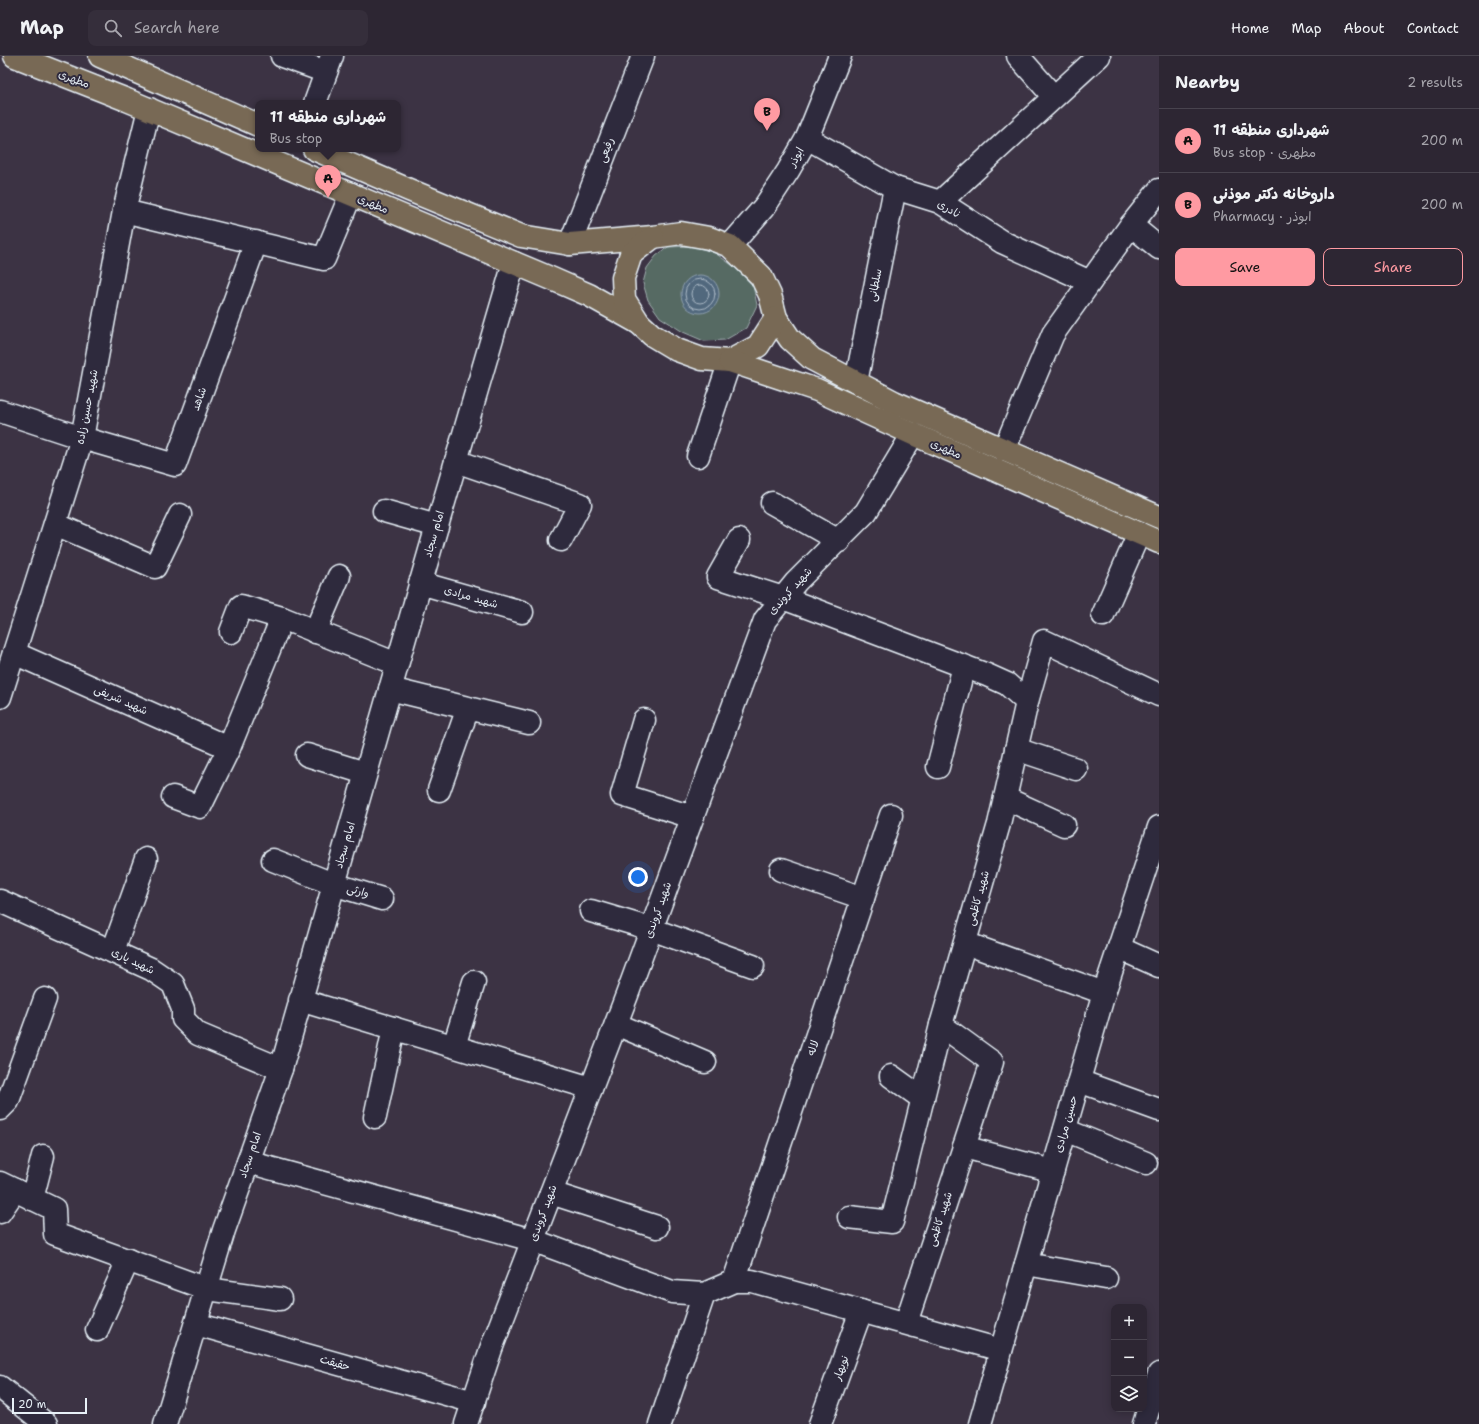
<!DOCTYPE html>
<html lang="en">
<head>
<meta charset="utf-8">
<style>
	:root { --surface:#2d2633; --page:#352e3b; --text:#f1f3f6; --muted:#a7a5ac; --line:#48434e; --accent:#ff9aa2 }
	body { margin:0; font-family:"Shantell Sans","Playpen Sans Arabic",sans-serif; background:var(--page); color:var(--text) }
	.controls { position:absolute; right:12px; bottom:12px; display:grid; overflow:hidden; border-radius:8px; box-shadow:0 2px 10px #0003 }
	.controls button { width:36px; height:36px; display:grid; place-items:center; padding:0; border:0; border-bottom:1px solid var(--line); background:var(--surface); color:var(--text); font:20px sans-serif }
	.scale { position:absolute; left:12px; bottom:10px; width:75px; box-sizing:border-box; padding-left:4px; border:2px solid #e8f1f8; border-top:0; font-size:11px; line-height:14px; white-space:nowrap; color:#e8f1f8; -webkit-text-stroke:3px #2f2a3d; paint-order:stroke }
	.you { position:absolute; left:638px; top:821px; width:14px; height:14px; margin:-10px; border:3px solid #fff; border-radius:50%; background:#1a73e8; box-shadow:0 0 0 6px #1a73e833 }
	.badge { display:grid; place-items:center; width:26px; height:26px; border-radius:50%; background:var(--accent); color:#111; font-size:13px; font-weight:700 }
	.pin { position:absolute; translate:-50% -33px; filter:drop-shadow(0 1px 2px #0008) }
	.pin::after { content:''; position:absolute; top:21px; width:14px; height:12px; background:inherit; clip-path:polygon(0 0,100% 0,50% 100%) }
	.popup { position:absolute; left:255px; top:44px; width:146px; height:52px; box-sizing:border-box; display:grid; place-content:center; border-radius:8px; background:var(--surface); filter:drop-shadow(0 1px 3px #0005); font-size:13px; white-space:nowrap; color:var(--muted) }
	.popup b { font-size:15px; color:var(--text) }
	.popup::after { content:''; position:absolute; left:50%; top:100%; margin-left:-8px; border:8px solid transparent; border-top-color:var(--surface) }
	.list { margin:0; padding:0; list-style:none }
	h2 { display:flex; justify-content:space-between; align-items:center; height:52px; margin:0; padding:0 16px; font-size:17px }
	h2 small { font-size:13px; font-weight:400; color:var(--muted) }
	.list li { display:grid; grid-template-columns:26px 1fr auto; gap:12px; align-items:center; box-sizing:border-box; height:64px; padding:0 16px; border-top:1px solid var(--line) }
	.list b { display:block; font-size:15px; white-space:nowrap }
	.list p { margin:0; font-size:13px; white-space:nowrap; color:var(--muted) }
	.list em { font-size:13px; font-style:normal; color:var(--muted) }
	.actions { display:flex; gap:8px; padding:12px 16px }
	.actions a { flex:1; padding:9px 0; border:1px solid var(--accent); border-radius:8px; text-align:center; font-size:14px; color:var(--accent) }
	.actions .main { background:var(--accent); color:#111 }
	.icon { flex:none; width:22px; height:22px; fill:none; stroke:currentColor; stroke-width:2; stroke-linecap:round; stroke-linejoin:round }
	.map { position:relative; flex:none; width:1159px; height:1368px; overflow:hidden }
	header { display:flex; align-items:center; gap:24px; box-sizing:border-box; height:56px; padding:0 20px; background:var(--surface); border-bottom:1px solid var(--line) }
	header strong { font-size:19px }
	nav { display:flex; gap:22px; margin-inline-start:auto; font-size:14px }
	.search { width:280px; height:36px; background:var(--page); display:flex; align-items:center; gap:10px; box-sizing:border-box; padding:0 14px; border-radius:8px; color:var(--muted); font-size:15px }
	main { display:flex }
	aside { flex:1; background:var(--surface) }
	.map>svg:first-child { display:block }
</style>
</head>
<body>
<header>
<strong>Map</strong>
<div class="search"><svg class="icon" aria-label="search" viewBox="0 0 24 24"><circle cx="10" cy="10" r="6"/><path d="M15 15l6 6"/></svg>Search here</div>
<nav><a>Home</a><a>Map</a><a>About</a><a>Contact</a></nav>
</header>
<main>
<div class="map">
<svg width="1159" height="1368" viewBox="0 0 1159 1368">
	<rect width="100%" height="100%" fill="#3c3344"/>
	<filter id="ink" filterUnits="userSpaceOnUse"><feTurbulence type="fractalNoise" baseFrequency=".025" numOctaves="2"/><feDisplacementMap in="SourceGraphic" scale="8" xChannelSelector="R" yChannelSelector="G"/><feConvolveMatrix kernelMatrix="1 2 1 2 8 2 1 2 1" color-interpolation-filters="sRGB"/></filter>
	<g filter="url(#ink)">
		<path fill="#566a64" stroke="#9faeae" d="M693,190L715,197L736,212L753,230L757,249L746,272L725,284L704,285L683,276L660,261L648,244L643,227L647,212L656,200L668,191Z"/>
		<circle fill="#51687d" stroke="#8d9fae" cx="700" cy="238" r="19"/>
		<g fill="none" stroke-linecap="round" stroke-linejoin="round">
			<g stroke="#acbac7" stroke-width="1">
				<circle cx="700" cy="238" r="15"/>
				<circle cx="700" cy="238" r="9"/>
			</g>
			<g stroke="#e8f1f8" stroke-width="25">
				<g id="minor">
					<path d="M282,0L326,16"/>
					<path d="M1018,0L1053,40"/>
					<path d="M315,47L332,0"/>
					<path d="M807,82L895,132L940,146L1002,186L1090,226"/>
					<path d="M940,146L1099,0"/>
					<path d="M124,155L324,203L351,138"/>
					<path d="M1131,169L1159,192"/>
					<path d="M570,188L643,0"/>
					<path d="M730,190L765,150L788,115L807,82L840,0"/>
					<path d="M856,326L895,132"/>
					<path d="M0,355L82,382L175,409L256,186"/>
					<path d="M1004,394L1053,278L1131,169L1159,134"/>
					<path d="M698,400L730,305"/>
					<path d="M456,405L580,448L561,484"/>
					<path d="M772,447L839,485"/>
					<path d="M384,455L437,470"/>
					<path d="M55,468L155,511L180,459"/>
					<path d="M739,484L718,521L783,542L987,619L1007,628L1027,646L999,768L941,969L992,1006L906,1267"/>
					<path d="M420,527L522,556"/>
					<path d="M1103,559L1139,477"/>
					<path d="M231,576L241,550L282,562L397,608"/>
					<path d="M315,576L339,520"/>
					<path d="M14,597L229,692"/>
					<path d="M390,633L529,667"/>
					<path d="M0,641L82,382L124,155L149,53"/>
					<path d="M1027,646L1044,585L1159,639"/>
					<path d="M644,664L622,739L692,761"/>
					<path d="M1016,693L1076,713"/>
					<path d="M307,699L365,717"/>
					<path d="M938,711L964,610"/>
					<path d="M439,734L468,652"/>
					<path d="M173,741L200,751L229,692L282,562"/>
					<path d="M1005,742L1064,769"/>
					<path d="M273,804L333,828L382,843"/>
					<path d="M781,814L863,842"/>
					<path d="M0,845L151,913L173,928L183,953V963L198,978L281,1013"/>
					<path d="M591,855L651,873L753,910"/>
					<path d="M965,887L1104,937"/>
					<path d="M1119,892L1159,910"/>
					<path d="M113,895L146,803"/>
					<path d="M300,944L591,1032"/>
					<path d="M616,968L705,1006"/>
					<path d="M454,990L474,926"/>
					<path d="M891,1020L923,1043"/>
					<path d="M1079,1025L1159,1054"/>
					<path d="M0,1053L8,1045L45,943"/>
					<path d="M375,1061L394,972"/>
					<path d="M1065,1074L1146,1107"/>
					<path d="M964,1091L1053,1115"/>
					<path d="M248,1106L532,1184L672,1236L704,1238L734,1225H752L1001,1294"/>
					<path d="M0,1127L54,1153L55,1178L207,1233L280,1243"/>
					<path d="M551,1137L657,1171"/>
					<path d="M32,1143L43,1100"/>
					<path d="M0,1156L15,1134"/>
					<path d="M849,1161L892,1166L941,969"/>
					<path d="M1026,1208L1106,1222"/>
					<path d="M734,1225L891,759"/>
					<path d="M196,1268L474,1346"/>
					<path d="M97,1274L128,1204"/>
					<path d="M0,1331L46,1368"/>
					<path d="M165,1368L224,1174L281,1013L437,470L514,207"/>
					<path d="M466,1368L491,1293L627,939L765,564L796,526L866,456L913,378"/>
					<path d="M660,1368L704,1238"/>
					<path d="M820,1368L861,1255"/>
					<path d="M980,1368L1104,937L1159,771"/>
					<path d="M1144,1368L1159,1318"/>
				</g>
			</g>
			<g stroke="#e8f1f8" stroke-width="25">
				<g id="major">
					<path d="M15,0L127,44L550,222L589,239L639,267"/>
					<path d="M100,0L258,69"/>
					<path d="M314,93L409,134L521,180L570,188L653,181L681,177L709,182L730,190L761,220L770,239L776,262L790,283L812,303L894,346L1159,461"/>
					<path d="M653,181L631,198L623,222L624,243L639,267L652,279L677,294L702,303L730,305L758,290L776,262"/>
					<path d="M730,305L817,334L913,378L1159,486"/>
				</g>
			</g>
			<use href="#minor" stroke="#2f2a3d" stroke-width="22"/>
			<use href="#major" stroke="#786954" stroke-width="22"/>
		</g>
	</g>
	<g text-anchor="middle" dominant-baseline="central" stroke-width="4" stroke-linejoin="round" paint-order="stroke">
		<g font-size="11" fill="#e8f1f8" stroke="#2f2a3d">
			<text transform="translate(74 23) rotate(21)">مطهری</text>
			<text transform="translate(606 94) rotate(-69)">رفیعی</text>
			<text transform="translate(796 101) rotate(-61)">ابوذر</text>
			<text transform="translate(373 148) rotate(23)">مطهری</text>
			<text transform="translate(949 153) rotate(30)">نادری</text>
			<text transform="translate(875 229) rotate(-79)">سلطانی</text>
			<text transform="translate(199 343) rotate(-70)">شاهد</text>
			<text transform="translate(87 351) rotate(-79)">شهید حسین زاده</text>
			<text transform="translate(946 393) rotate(24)">مطهری</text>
			<text transform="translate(434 478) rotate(-74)">امام سجاد</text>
			<text transform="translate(790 535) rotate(-48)">شهید کروندی</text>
			<text transform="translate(471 541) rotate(16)">شهید مرادی</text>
			<text transform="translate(121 644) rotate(24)">شهید شریفی</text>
			<text transform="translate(345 789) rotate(-74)">امام سجاد</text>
			<text transform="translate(358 835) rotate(16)">وارثی</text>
			<text transform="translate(978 842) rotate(-74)">شهید کاظمی</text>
			<text transform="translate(658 854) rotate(-70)">شهید کروندی</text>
			<text transform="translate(133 905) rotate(26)">شهید یاری</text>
			<text transform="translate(813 992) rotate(-71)">لاله</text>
			<text transform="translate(1066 1068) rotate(-74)">حسین مرادی</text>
			<text transform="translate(250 1099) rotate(-71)">امام سجاد</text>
			<text transform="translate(543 1157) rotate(-69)">شهید کروندی</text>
			<text transform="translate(940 1163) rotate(-72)">شهید کاظمی</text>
			<text transform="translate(335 1307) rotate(16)">حقیقت</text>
			<text transform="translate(841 1312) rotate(-70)">نوبهار</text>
		</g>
	</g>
</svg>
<div class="controls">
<button>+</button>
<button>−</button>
<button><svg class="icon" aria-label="layers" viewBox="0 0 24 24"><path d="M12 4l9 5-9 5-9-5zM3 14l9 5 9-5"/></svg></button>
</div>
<div class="scale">20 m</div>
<div class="you"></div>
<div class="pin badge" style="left:328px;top:142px">A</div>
<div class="popup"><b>شهرداری منطقه 11</b>Bus stop</div>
<div class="pin badge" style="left:767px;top:75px">B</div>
</div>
<aside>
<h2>Nearby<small>2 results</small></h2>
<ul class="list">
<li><span class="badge">A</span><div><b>شهرداری منطقه 11</b><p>Bus stop · مطهری</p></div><em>200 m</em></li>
<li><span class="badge">B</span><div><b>داروخانه دکتر موذنی</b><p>Pharmacy · ابوذر</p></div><em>200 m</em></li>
</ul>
<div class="actions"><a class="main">Save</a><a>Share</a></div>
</aside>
</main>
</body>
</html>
